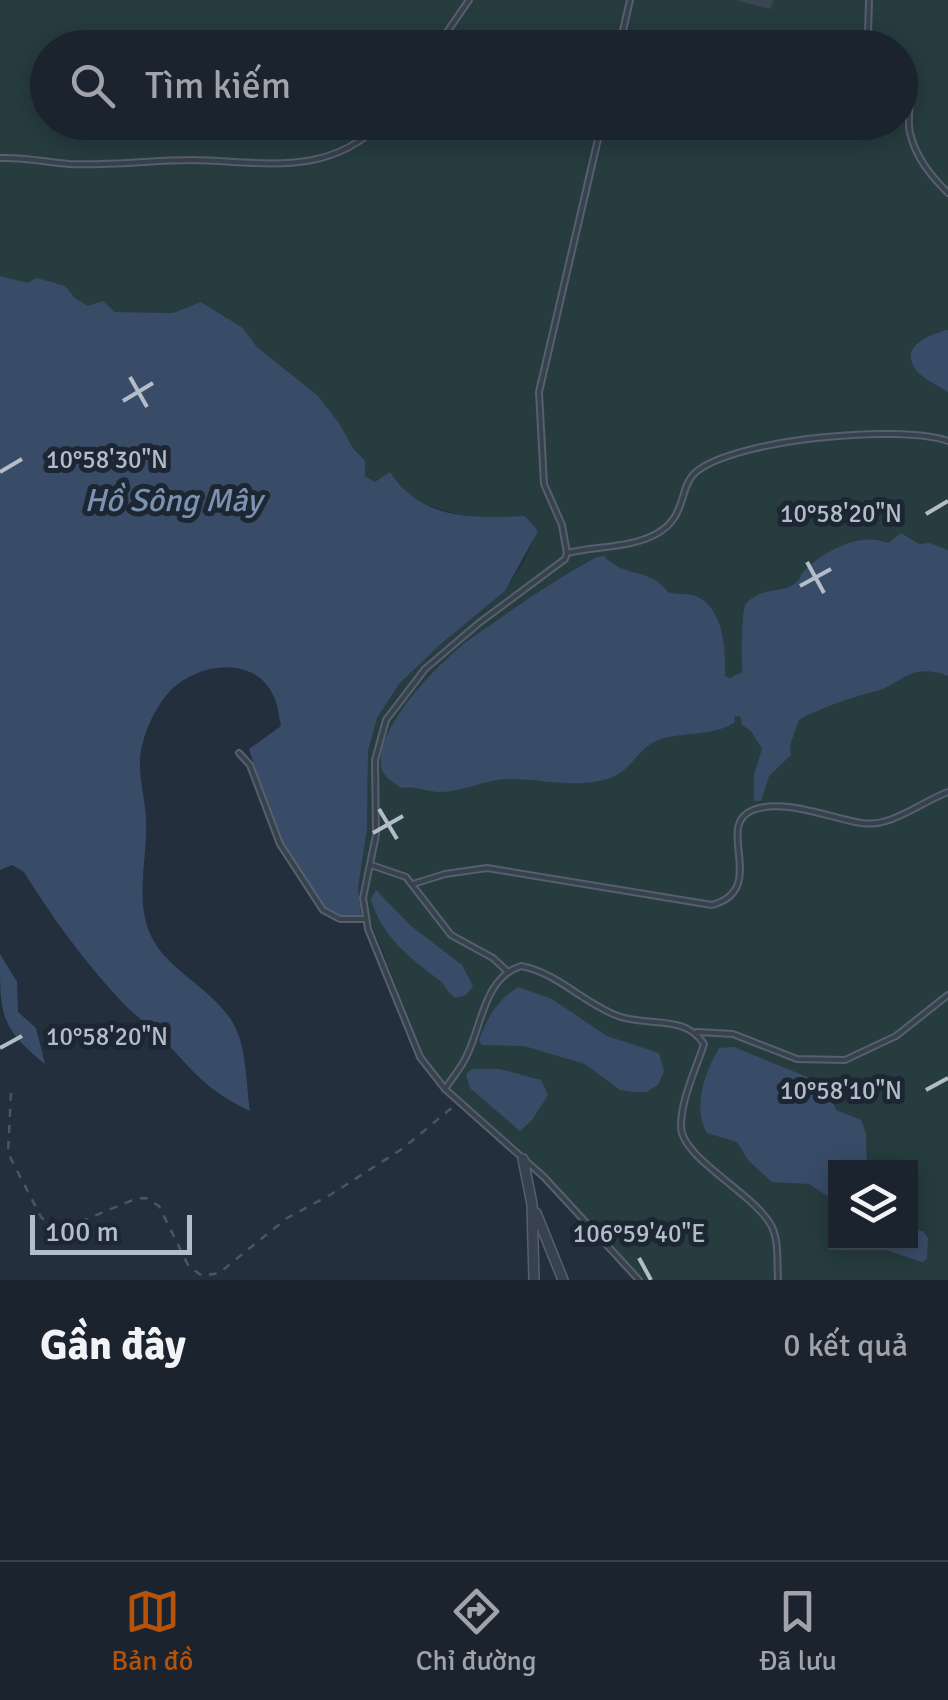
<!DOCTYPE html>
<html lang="vi">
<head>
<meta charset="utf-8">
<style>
	:root { --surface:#1b232e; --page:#282f3a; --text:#f1f3f6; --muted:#a0a4aa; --line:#39404a; --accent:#b45309 }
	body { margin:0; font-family:Signika,sans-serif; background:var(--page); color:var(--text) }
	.controls { position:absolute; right:30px; bottom:30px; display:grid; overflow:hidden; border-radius:0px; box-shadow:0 5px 25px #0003 }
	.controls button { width:90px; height:90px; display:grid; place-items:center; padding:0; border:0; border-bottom:2px solid var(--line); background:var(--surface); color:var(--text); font:50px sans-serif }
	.scale { position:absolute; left:30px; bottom:25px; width:162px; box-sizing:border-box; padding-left:10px; border:5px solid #b4bcc9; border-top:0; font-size:28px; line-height:35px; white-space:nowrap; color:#b4bcc9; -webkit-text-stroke:8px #1d2633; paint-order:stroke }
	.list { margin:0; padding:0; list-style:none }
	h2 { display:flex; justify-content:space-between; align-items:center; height:130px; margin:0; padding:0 40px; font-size:42px }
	h2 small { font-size:32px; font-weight:400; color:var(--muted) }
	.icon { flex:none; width:55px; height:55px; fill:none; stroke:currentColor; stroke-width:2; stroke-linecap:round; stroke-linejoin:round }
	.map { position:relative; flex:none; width:948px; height:1280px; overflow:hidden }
	.search { position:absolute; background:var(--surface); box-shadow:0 5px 25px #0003; left:30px; right:30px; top:30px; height:110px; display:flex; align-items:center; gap:25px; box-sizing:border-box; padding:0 35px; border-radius:55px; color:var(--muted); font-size:38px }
	.sheet { height:280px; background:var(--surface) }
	nav { display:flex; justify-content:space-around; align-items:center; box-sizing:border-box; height:140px; border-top:2px solid var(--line); background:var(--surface); font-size:28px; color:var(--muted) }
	nav a { display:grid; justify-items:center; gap:5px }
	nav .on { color:var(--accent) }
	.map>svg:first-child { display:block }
</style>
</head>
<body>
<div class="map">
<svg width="948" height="1280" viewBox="0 0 948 1280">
	<rect width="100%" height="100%" fill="#242f3e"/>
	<path fill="#263c3f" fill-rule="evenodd" d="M0,0H948V1280H644L546,1174L448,1087L423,1055L370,919L361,917L358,888L367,829L368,751L377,718L399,684L442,643L505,591L525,560L537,530L525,516L469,518L417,502L401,488L374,482L365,476V459L353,448L339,423L317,395L257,347L243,328L201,302L173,313L115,312L88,306L75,298L0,276ZM48,48H900V122H48ZM836,1168H910V1242H836Z"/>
	<g fill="#394c67">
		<path d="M0,276L28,283L37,278L65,286L75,298L88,306L103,301L115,312L173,313L201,302L243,328L257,347L317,395L339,423L353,448L365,460V476L375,482L390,472C422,521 473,518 525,516L538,531L505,591L442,643L399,684L377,718L368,751L367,829L358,888L361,917H341L325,908L290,856L277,834L249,749L281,726C279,717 278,705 274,697C256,655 199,662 171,690C155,707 142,735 140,759C139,778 145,800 146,819C148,859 133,903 153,940C173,975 219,992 236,1029C247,1053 246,1085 250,1111C206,1090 194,1072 162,1038C149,1025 134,1015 122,1002C85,963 52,917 24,872L12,865L0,870Z"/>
		<path d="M948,330V392C939,386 919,377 914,367C901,344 932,334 948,330Z"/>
		<path d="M901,533L919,544L929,543L948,550V676C938,672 928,670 917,672C901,676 889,689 873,692C855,696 815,710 799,720L790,745L791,755L769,776L761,801H754V775L762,749L751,731L742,725L740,716L734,717L735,722C715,736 684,732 661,739C636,747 635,770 607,779C576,789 539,778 507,779C484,780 462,792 439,792C426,792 415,785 402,788C394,783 383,777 381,766C375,726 443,658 473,637C513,609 554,580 597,557L604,556C623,578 650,567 668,592C676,595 684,593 692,595C724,604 726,650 725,676L730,678L742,672C742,662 741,610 746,604C762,586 781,594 794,584C801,579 799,577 804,571C824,551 860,531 888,543Z"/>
		<path d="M376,890L411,926L462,965L473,986L466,995L455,998C448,993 446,986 439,980C410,958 381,936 371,899Z"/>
		<path d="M0,954L17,982L18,1012L36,1028L45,1064C0,1027 0,1016 0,954Z"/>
		<path d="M518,987L552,999L607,1036L659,1053L664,1071L658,1085L646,1092H633L620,1090L585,1064L524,1046L482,1045L479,1041C486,1019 498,999 518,987Z"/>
		<path d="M734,1047L817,1081L827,1091L836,1110L861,1120L866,1133L867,1167L836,1168L835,1201L809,1184L772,1182L748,1160L737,1142L707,1133C692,1107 705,1072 719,1048Z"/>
		<path d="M472,1069H500L541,1080L548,1095L532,1120L520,1131L470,1088L466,1074Z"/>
		<path d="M911,1230L923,1231L928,1238L927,1259L922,1262L865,1243L910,1242Z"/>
	</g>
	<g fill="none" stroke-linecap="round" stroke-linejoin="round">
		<g stroke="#565f6c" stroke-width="8">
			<g id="lane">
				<path d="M869,0L868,35L871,48"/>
				<path d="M436,48L469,0"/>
				<path d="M619,48L630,0"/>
				<path d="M900,74C918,91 905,111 910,133C916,158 931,176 948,193"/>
				<path d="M602,122L539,392L544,484L562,525L567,553L565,559L479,623L425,669L386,720L375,760L376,835L363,898L368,929L420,1057L445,1089L544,1177L639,1280"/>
				<path d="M0,158C24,157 45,162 69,164C110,166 151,160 192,160C260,161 327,179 382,122"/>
				<path d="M567,553C596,546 631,548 656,534C688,517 678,487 696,472C735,439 900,424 948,441"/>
				<path d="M239,753L250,765L280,844L323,910L340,919H366"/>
				<path d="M371,865L406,877L451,935L493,958L508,972"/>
				<path d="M413,884L445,874L487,868L712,905C770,889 713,825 753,810C784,798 830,818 861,823C891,828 921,802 948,792"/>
				<path d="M697,1032L733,1034L797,1059L845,1060L896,1036L948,995"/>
				<path d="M445,1089C452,1078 462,1067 467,1055C482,1025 484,978 521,966C558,973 583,1003 618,1016C648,1027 685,1014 704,1044C696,1069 681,1099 681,1126C680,1158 756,1194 772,1227C779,1241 777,1264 778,1280"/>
			</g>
		</g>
		<g stroke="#565f6c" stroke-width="12">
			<g id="street">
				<path d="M523,1159L532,1204L534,1280"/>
				<path d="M536,1213L563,1280"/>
			</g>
		</g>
		<path stroke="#44595c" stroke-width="2.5" stroke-dasharray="8 8" stroke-linecap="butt" d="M11,1093L8,1153L41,1217L50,1225L65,1228L135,1199L146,1198L159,1206L188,1265L202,1276L219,1273L287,1218L330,1195L402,1149L454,1106"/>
		<use href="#lane" stroke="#38414e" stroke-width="4"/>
		<use href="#street" stroke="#38414e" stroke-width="9"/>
	</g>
	<path fill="#3b4654" d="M736,0H774L770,9Z"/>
	<path fill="none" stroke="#b4bcc9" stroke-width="4" d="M130,377L147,407M123,401L153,383M0,472L22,459M926,514L948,501M807,562L824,593M800,586L831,569M379,809L397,839M373,833L403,816M0,1048L22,1036M926,1090L948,1078M639,1258L651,1280"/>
	<g text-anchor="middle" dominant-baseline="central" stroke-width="10" stroke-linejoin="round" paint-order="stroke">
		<g font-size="32" font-style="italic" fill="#7c92b1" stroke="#1d2633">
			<text x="173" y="500">Hồ Sông Mây</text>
		</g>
	</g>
	<g font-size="25" text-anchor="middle" fill="#b4bcc9" stroke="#1d2633" stroke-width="10" stroke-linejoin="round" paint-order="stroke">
		<text x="107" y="468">10°58'30"N</text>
		<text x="841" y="522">10°58'20"N</text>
		<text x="107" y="1045">10°58'20"N</text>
		<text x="841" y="1099">10°58'10"N</text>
		<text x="639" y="1242">106°59'40"E</text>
	</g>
</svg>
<div class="controls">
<button><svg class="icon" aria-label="layers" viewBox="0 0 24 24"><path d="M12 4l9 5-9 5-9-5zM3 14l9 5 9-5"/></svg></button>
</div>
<div class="scale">100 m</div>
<div class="search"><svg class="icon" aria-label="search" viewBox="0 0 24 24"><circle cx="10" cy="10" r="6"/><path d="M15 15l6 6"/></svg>Tìm kiếm</div>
</div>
<section class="sheet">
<h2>Gần đây<small>0 kết quả</small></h2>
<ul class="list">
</ul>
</section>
<nav>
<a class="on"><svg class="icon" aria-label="map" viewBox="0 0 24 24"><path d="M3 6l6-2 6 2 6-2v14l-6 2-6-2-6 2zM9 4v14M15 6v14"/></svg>Bản đồ</a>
<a><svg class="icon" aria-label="directions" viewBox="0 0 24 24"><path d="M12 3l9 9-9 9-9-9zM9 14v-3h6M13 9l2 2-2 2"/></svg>Chỉ đường</a>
<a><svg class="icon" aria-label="saved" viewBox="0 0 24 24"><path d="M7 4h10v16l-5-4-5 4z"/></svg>Đã lưu</a>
</nav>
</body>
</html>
